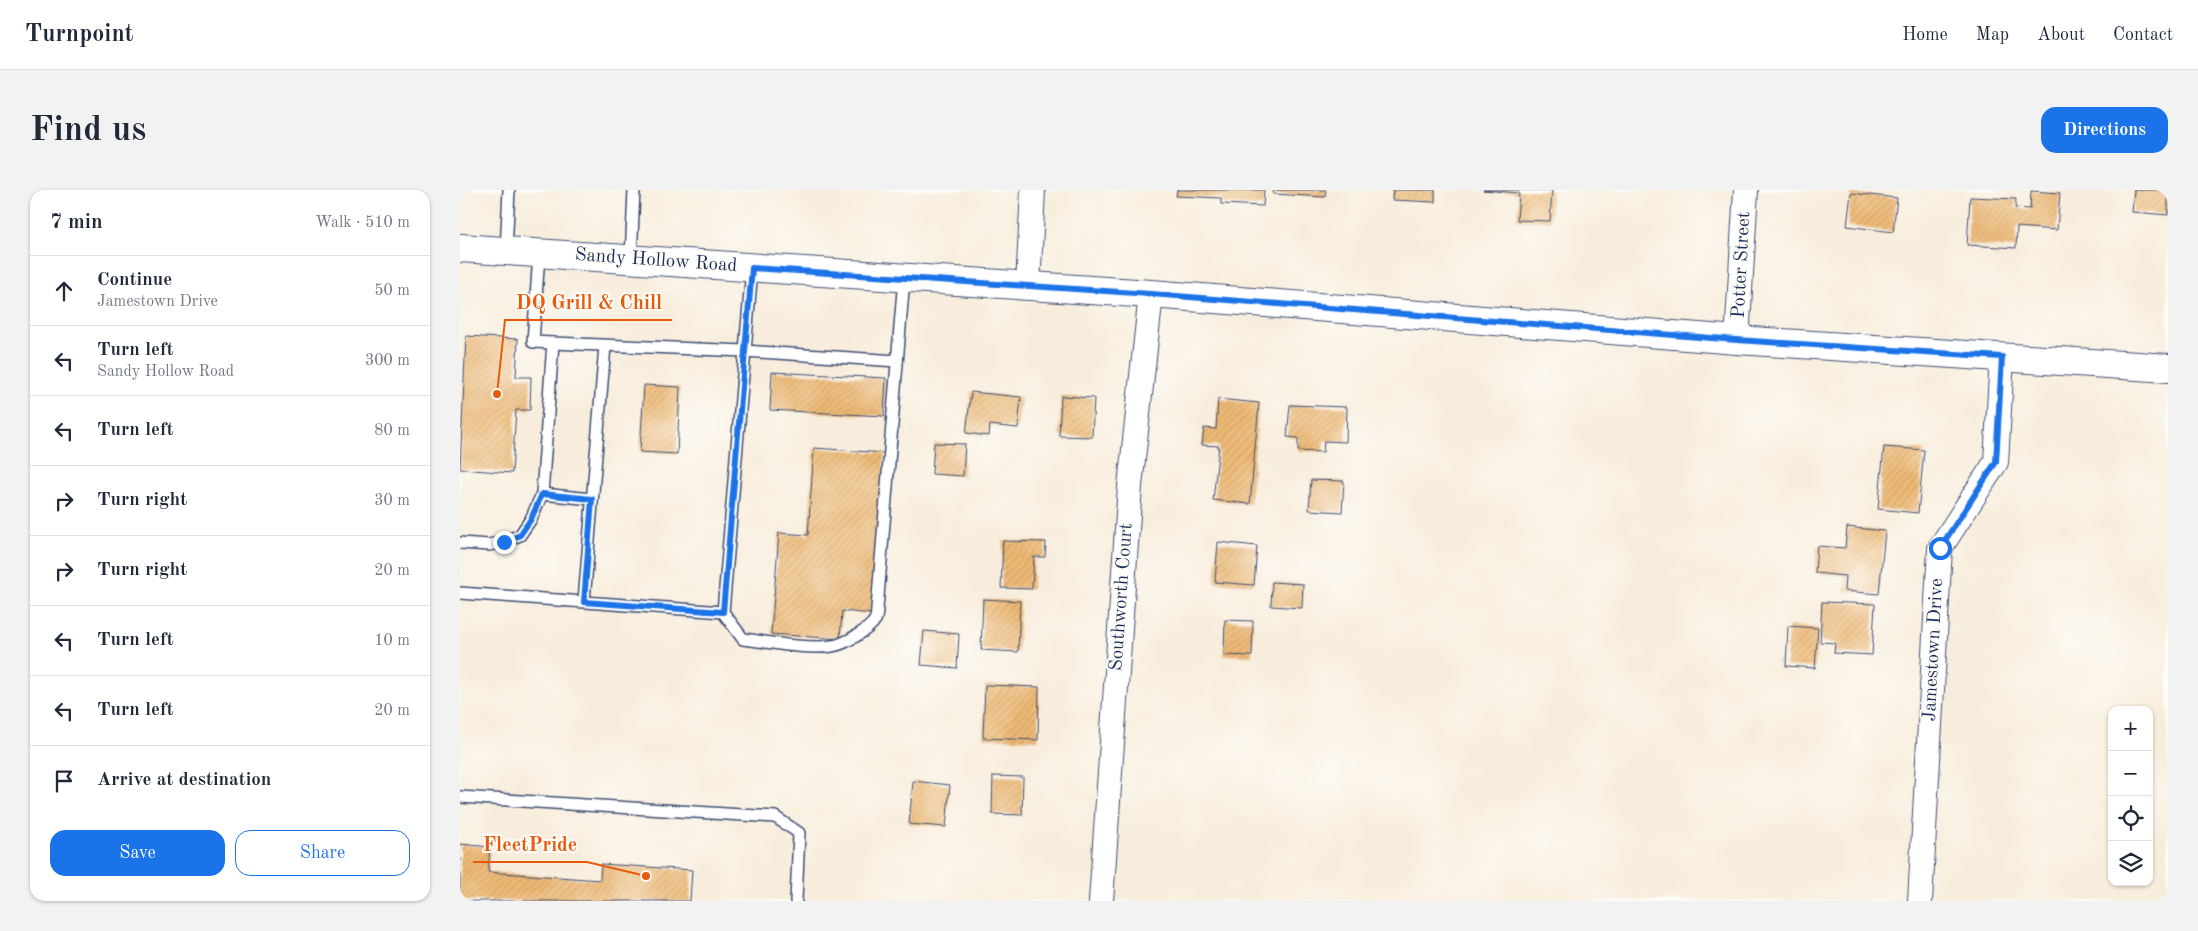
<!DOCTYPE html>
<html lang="en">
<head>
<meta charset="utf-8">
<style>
	:root { --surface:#fff; --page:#f2f2f3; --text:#1f2937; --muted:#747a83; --line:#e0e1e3; --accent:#1a73e8 }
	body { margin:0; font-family:"Old Standard TT",serif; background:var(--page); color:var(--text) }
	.controls { position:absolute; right:15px; bottom:15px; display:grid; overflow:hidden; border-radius:10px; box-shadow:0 1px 4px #0004 }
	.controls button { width:45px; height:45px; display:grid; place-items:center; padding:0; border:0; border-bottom:1px solid var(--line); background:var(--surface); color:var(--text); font:25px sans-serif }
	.stop { position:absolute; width:15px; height:15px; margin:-11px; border:4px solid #1a73e8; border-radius:50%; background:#fff }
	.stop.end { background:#1a73e8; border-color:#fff; box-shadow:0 1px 5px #0008 }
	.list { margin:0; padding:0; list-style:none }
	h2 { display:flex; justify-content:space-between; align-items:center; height:65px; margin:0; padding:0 20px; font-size:21px }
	h2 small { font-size:16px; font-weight:400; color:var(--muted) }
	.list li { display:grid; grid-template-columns:32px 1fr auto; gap:15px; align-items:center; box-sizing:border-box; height:70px; padding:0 20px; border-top:1px solid var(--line) }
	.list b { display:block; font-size:19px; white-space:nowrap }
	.list p { margin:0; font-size:16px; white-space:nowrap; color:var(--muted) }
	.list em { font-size:16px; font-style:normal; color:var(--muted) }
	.actions { display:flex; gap:10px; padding:15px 20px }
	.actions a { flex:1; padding:11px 0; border:1px solid var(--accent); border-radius:15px; text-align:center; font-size:18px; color:var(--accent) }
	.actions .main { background:var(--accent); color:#fff }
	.icon { flex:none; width:28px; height:28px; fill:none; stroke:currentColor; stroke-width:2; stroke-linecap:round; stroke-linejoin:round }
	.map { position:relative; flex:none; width:1708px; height:711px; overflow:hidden; border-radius:15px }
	header { display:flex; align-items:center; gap:30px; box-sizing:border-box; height:70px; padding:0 25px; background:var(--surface); border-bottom:1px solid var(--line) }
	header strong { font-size:24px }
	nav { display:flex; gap:28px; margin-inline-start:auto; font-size:18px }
	.intro { display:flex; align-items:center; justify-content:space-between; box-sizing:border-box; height:120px; padding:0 30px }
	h1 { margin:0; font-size:35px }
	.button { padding:12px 22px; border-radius:15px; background:var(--accent); color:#fff; font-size:18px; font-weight:700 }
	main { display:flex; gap:30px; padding:0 30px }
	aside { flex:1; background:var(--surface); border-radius:15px; box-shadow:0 1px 4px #0004 }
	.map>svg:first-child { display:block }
</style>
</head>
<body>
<header>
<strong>Turnpoint</strong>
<nav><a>Home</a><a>Map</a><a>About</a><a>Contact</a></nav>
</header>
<div class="intro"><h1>Find us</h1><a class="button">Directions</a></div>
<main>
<aside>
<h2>7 min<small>Walk · 510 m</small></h2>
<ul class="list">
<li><svg class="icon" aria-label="ahead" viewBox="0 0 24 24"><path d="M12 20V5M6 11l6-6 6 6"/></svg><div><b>Continue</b><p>Jamestown Drive</p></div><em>50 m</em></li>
<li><svg class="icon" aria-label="left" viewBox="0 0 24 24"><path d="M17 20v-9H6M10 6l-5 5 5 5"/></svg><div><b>Turn left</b><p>Sandy Hollow Road</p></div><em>300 m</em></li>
<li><svg class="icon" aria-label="left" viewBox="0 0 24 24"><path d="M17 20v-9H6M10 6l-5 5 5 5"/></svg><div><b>Turn left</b></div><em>80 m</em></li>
<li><svg class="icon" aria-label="right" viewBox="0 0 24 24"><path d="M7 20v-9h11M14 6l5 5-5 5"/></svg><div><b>Turn right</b></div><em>30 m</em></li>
<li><svg class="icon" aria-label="right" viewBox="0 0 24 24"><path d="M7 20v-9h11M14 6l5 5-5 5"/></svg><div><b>Turn right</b></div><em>20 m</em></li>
<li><svg class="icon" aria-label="left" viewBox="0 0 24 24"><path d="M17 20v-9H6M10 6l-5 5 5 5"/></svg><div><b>Turn left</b></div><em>10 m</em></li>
<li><svg class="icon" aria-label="left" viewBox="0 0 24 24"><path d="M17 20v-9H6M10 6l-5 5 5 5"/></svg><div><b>Turn left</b></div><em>20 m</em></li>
<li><svg class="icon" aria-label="arrive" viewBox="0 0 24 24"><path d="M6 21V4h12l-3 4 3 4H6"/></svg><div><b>Arrive at destination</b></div></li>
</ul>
<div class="actions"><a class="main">Save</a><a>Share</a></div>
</aside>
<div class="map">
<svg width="1708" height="711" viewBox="0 0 1708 711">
	<defs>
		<pattern id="building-hatch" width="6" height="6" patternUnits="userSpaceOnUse" patternTransform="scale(1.25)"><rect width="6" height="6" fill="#eeb974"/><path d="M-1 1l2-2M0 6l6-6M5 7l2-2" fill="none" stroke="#cc9f67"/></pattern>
	</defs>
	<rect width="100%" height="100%" fill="#fdfcf7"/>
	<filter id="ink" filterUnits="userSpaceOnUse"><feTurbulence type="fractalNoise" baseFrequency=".02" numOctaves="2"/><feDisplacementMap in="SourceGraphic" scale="10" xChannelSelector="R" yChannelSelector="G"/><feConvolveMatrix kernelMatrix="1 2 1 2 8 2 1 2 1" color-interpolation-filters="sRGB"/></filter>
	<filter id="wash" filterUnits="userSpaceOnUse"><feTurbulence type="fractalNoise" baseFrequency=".0096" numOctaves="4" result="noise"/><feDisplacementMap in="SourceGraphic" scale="20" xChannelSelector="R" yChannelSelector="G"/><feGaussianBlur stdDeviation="1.12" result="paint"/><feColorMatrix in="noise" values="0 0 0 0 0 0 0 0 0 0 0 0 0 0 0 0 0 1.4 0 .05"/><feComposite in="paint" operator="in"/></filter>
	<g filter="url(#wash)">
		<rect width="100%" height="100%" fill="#f8eddc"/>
		<g id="blocks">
			<g fill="url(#building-hatch)">
				<path d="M717,0H804L803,16L761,14V8L716,6Z"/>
				<path d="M814,0H866L865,7L813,4Z"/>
				<path d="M933,0H975V12L932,10Z"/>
				<path d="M1023,0H1092L1090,31L1057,30L1059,3Z"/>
				<path d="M1674,0H1708V25L1672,22Z"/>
				<path d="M1571,1L1600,3L1597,40L1557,37L1556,58L1507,55L1510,7L1556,9L1555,18L1570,19Z"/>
				<path d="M1391,3L1437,8L1433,42L1387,36Z"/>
				<path d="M6,146L58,149L56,187H71L70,220H56L52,283L0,279Z"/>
				<path d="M312,182L426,188L424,226L310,220Z"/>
				<path d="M184,195L220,197L217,264L180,262Z"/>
				<path d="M511,202L561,207L558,238L530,235L529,246L506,243Z"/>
				<path d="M601,206L634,208L632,247L599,246Z"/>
				<path d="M758,209L799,213L790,314L753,310L759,256L742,255L744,238L756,239Z"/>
				<path d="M830,215L887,217L886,252L864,251L863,262L838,261V248L827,247Z"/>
				<path d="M474,253L505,254L503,286L472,284Z"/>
				<path d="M1424,257L1464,260L1458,323L1418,319Z"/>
				<path d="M354,258L425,263L413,424L382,421L380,449L311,444L319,343L348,345Z"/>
				<path d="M851,290L884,291L882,322L849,320Z"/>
				<path d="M1387,337L1425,341L1419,404L1384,401L1385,386L1355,383L1357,356L1385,358Z"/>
				<path d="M543,351L586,352L585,367H574L572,399L541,398Z"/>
				<path d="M758,352L797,356L794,395L755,392Z"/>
				<path d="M812,392L843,394L842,418L811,416Z"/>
				<path d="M523,409L560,411L558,462L521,460Z"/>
				<path d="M1362,412L1415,414L1412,465L1374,463L1375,453L1360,452Z"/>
				<path d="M765,430L793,431L792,466L764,465Z"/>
				<path d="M1328,436L1358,438L1355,478L1326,476Z"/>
				<path d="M464,441L499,444L497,478L461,475Z"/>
				<path d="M525,495L579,497L578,550L523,548Z"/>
				<path d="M533,586L563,587L562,625L532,624Z"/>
				<path d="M453,591L490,595L486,637L449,634Z"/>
				<path d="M0,654L30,657L28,682L140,690L141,674L232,680L230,711H0Z"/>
			</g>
		</g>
	</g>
	<g filter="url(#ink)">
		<use href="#blocks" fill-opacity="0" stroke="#3c4c71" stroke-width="1"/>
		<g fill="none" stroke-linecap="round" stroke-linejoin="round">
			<g stroke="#3c4c71" stroke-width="14">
				<g id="service">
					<path d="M46,61L49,0"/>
					<path d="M171,70L174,0"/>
					<path d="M93,153L285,161L437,171"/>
					<path d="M82,304L132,309"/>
					<path d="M0,353L29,355L43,352L60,345L71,329L82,304L93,153L73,152L79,64"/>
					<path d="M0,403L263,422L292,78"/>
					<path d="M124,411L145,156"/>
					<path d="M263,422L283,449C309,452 347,460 372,456C383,455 409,440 415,430C416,428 417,422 417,419L444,88"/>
					<path d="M0,607L315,627L339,643L336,711"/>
				</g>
			</g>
			<g stroke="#3c4c71" stroke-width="26">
				<g id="minor">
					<path d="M568,96L573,0"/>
					<path d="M1277,150L1286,0"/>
					<path d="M641,711L670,296L691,104"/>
					<path d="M1460,711L1480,358L1536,272L1542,167"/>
				</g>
			</g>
			<g stroke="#3c4c71" stroke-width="30">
				<path id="tertiary" d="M0,58L691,104L1277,150L1708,178"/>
			</g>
			<use href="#service" stroke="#fff" stroke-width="11"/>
			<use href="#minor" stroke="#fff" stroke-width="24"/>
			<use href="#tertiary" stroke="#fff" stroke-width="28"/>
		</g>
	</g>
	<g fill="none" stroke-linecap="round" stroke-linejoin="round" filter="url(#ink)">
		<path stroke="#1a73e8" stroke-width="6" d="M44,352L60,345L71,329L82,304L132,309L124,412L263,422L292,78L691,104L1277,150L1542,167L1536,272L1480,358"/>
	</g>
	<g text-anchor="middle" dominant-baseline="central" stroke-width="4" stroke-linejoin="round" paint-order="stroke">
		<g font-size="19" fill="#1b2f5e" stroke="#fdfcf7">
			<text transform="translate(196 71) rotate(4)">Sandy Hollow Road</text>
			<text transform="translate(1282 75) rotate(-87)">Potter Street</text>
			<text transform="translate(662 407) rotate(-86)">Southworth Court</text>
			<text transform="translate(1474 460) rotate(-87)">Jamestown Drive</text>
		</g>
	</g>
	<path fill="none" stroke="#e8590c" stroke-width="2" d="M37 204L45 130H212M186 686L127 672H13"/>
	<g fill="#e8590c" stroke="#fdfcf7" stroke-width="2">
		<circle cx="37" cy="204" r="5"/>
		<circle cx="186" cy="686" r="5"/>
	</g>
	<g font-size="20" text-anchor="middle" font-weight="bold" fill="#e8590c" stroke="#fdfcf7" stroke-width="4" stroke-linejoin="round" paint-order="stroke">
		<text x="129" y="119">DQ Grill &amp; Chill</text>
		<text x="70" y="661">FleetPride</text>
	</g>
</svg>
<div class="controls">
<button>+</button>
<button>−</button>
<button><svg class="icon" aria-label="locate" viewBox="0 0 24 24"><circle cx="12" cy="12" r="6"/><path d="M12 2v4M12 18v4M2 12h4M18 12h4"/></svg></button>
<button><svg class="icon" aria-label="layers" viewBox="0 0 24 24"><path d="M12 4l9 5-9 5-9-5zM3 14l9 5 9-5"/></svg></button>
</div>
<div class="stop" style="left:1480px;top:358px"></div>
<div class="stop end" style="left:44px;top:352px"></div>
</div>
</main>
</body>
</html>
